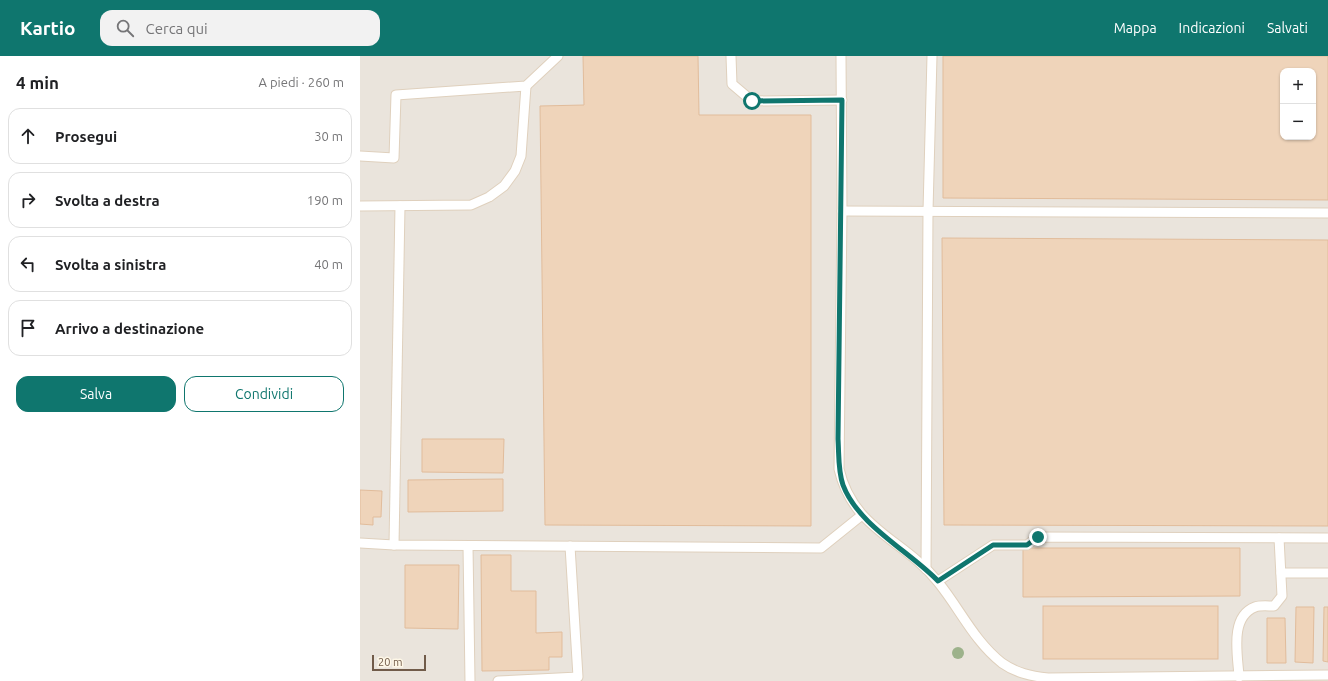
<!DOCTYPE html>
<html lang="it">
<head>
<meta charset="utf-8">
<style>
	:root { --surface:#fff; --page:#f2f2f2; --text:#202124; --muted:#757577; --line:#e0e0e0; --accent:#0f766e }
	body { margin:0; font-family:Ubuntu,sans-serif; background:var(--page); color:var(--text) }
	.controls { position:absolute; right:12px; top:12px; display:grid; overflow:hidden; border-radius:8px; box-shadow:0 1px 3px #0004 }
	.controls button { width:36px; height:36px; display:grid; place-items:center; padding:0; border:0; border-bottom:1px solid var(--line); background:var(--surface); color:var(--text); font:20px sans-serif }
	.scale { position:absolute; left:12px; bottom:10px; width:54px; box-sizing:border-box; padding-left:4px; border:2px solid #715b49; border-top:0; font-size:11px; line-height:14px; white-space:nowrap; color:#715b49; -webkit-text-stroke:3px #fef7e7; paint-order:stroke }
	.stop { position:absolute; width:12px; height:12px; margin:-9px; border:3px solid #0f766e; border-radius:50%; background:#fff }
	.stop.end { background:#0f766e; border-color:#fff; box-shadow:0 1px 4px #0008 }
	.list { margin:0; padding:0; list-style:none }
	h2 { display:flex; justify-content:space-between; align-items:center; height:52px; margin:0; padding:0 16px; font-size:17px }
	h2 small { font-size:13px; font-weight:400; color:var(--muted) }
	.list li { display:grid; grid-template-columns:26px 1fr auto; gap:12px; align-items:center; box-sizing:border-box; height:56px; margin:0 8px 8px; padding:0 8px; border:1px solid var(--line); border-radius:12px }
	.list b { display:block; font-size:15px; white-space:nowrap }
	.list em { font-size:13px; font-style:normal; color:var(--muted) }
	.actions { display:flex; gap:8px; padding:12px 16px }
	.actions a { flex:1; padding:9px 0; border:1px solid var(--accent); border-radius:12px; text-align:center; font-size:14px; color:var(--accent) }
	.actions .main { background:var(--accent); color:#fff }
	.icon { flex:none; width:22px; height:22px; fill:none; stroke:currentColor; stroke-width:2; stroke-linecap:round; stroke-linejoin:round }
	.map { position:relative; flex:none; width:968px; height:625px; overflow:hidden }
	header { display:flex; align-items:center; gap:24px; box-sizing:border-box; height:56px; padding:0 20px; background:var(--accent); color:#fff }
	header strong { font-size:19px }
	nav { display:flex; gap:22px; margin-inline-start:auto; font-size:14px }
	.search { width:280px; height:36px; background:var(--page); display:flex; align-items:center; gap:10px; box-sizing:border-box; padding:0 14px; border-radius:12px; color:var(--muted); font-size:15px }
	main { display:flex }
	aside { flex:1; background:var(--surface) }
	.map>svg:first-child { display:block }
</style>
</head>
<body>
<header>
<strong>Kartio</strong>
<div class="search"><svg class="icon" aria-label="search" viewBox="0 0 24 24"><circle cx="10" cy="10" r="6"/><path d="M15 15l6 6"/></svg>Cerca qui</div>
<nav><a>Mappa</a><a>Indicazioni</a><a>Salvati</a></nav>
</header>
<main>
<aside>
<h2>4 min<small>A piedi · 260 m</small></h2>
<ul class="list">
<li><svg class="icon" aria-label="ahead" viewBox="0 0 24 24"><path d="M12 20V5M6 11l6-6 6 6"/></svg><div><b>Prosegui</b></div><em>30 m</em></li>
<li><svg class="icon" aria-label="right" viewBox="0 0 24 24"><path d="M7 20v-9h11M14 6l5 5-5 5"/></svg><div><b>Svolta a destra</b></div><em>190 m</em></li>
<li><svg class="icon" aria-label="left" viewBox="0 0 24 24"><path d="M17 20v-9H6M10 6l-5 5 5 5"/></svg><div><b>Svolta a sinistra</b></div><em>40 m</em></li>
<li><svg class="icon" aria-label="arrive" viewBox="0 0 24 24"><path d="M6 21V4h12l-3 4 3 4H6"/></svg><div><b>Arrivo a destinazione</b></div></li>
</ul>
<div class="actions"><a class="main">Salva</a><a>Condividi</a></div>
</aside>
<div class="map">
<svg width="968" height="625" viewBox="0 0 968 625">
	<rect width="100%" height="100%" fill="#fbf3e1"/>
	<path fill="#eae4dc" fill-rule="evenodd" d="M0,0H968V625H0ZM923,15H953V81H923Z"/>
	<g fill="#efd4ba" stroke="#e1bc9b" fill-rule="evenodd">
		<path d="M223,0H338L339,59H451V470L185,469L180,50L224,49Z"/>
		<path d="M583,0H968V144L583,142ZM923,15H953V81H923Z"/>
		<path d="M582,182L968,184V470L584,469Z"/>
		<path d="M62,383H144L143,417L62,416Z"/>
		<path d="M143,423V455L48,456V424Z"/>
		<path d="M0,434L22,435L21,461H13V469L0,468Z"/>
		<path d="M663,492H880V540L663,541Z"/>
		<path d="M121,499H151V535H176V577L202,576V601H189V614L122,615Z"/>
		<path d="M45,509H99L98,573L45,572Z"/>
		<rect x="683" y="550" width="175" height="53"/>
		<path d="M936,551H954L953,607L935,606Z"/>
		<path d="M964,551H968V606L963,605Z"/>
		<path d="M907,562H925L926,607H907Z"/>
	</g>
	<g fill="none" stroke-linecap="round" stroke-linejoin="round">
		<g stroke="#dfd0bd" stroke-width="11">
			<g id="lane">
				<path d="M371,0L372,28L392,45L482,44"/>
				<path d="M481,0L482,155L479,413C493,474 544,483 578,526C600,553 614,585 642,607C656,617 671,620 688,622L968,619"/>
				<path d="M0,100L34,102L36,39L166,30L198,0"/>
				<path d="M0,150L111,149L129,141L144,130L155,115L161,100L166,30"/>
				<path d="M482,155L968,157"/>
				<path d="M0,487L34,489L461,492L502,459"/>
				<path d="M34,489L40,150"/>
				<path d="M108,490L110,625"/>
				<path d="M566,513L568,155L572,0"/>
				<path d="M921,517H968"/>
				<path d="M578,525L633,489H667L678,481L968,482"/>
				<path d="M879,621C878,600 869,561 895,551C900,549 908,550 914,550L922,540L919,482"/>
				<path d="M138,625L218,621L210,490"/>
			</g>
		</g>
		<use href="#lane" stroke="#fff" stroke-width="9"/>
	</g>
	<circle fill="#9db28b" cx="598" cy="597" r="6"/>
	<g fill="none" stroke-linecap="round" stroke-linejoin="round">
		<path stroke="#0f766e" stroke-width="5" d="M392,45L482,44L478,383C479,399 478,415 483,429C498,469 549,495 578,525L633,489H667L678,481"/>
	</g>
</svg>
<div class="controls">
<button>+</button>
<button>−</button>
</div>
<div class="scale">20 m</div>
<div class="stop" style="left:392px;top:45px"></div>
<div class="stop end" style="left:678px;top:481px"></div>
</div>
</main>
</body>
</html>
